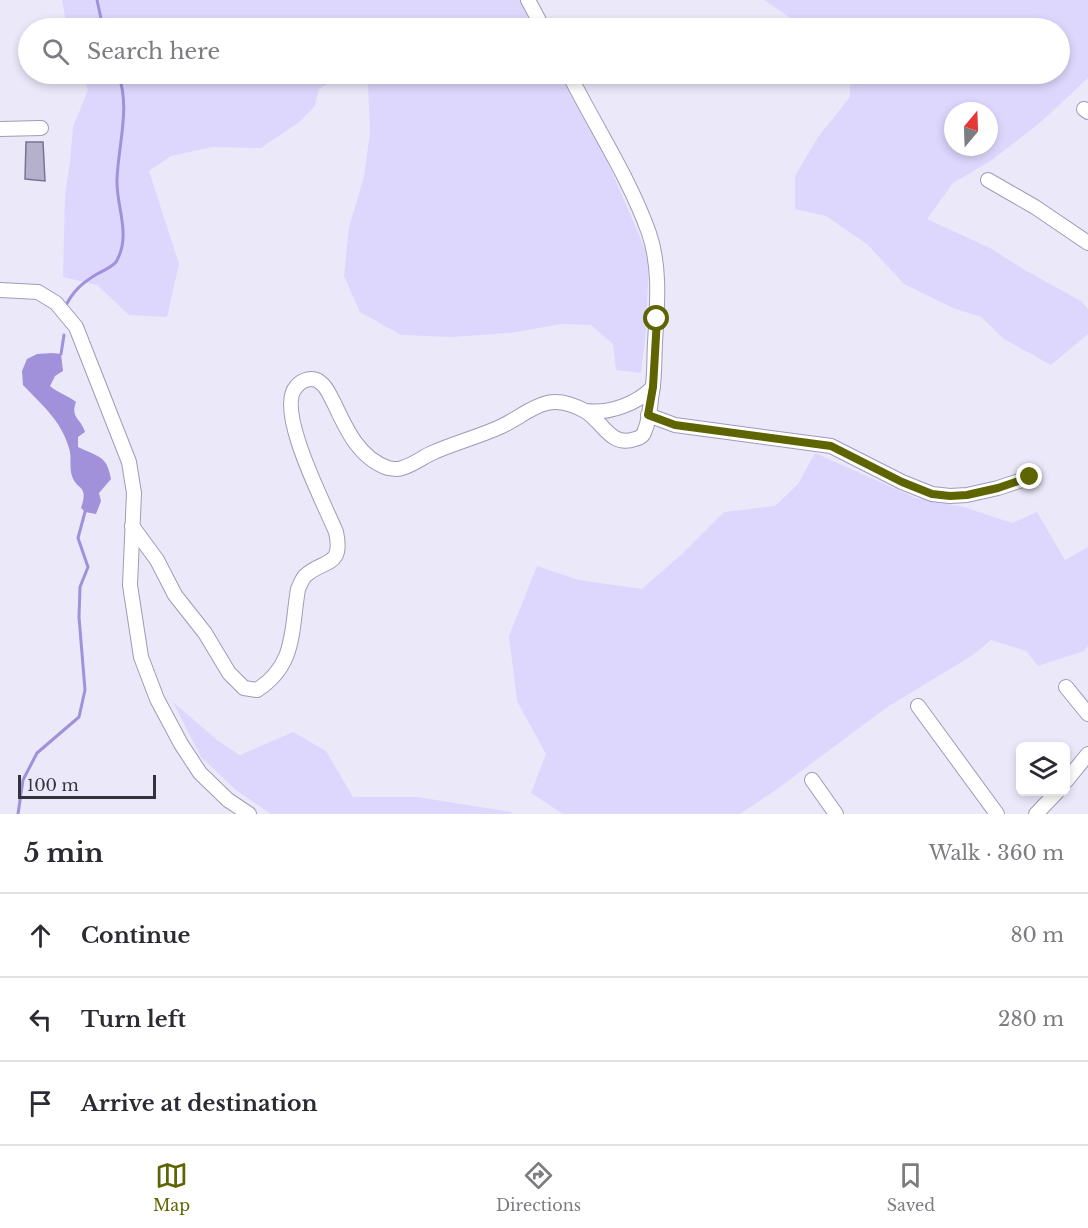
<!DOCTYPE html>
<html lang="en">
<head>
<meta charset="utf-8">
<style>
	:root { --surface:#fff; --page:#f7f7f7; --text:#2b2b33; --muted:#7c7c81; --line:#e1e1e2; --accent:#5e6400 }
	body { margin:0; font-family:"Libre Baskerville",serif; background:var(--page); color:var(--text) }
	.controls { position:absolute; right:18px; bottom:18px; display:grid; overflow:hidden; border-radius:9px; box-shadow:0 3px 9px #0003 }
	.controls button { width:54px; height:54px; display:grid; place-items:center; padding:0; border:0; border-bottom:2px solid var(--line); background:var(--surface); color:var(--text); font:30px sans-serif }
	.compass { position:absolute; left:944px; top:102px; width:54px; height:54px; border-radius:50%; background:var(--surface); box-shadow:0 3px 9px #0003; rotate:19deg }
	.scale { position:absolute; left:18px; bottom:15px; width:138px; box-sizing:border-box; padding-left:6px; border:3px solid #34323d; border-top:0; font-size:16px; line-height:21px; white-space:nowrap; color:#34323d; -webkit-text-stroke:4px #ebe8fa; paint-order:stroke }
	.stop { position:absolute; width:18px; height:18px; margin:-14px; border:4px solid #5e6400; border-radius:50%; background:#fff }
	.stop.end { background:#5e6400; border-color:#fff; box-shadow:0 2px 6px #0008 }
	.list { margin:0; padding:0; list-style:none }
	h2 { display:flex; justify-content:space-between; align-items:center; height:78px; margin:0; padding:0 24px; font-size:26px }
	h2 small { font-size:20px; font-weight:400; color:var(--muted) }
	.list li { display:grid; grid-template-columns:39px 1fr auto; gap:18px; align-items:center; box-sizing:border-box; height:84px; padding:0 24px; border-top:2px solid var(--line) }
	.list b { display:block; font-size:22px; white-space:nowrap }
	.list em { font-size:20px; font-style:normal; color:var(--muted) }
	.icon { flex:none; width:33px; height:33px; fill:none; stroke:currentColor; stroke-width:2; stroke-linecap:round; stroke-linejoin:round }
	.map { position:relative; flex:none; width:1088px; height:814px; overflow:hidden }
	.search { position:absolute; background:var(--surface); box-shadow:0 3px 9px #0003; left:18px; right:18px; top:18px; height:66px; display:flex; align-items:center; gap:15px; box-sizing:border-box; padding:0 21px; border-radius:33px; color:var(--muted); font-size:22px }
	.sheet { height:330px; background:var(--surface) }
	nav { display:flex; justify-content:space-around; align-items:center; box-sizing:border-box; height:84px; border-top:2px solid var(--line); background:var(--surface); font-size:16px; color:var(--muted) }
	nav a { display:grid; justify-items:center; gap:3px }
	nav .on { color:var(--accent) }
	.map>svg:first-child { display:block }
</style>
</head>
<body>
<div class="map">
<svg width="1088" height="814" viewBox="0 0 1088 814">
	<rect width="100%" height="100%" fill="#ebe8fa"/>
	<g fill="#ded7fd" fill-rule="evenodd">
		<path d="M62,0H521L540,28H67Z"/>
		<path d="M764,0H1088V78L1042,121L992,160L953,183L927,219L992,249L1023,269L1081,301L1088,309V334L1051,365L1004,339L981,317L953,308L904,284L868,245L826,216L795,209V176L818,137L850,97V74H1060V28H805ZM953,111H989V147H953Z"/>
		<path d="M82,74H343L319,89L315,106L298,123L261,148L212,147L171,156L149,171L179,264L167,317L129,315L97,285L63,277L65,195L70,162L73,127L88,90Z"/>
		<path d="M358,74H564L613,174L649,258L646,331L641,373L616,370L613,344L591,325L561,324L511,333L452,337L401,335L360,312L344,276L349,227L364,177L370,132L368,84Z"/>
		<path d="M815,453L916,498L964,507L1012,523L1037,512L1065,560L1088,547V646L1084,651L1038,666L1026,651L991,640L973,655L886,708L780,787L740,814H563L531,793L546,754L517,701L509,636L537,566L579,580L642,589L683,553L724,512L775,506L798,484Z"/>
		<path d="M173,702L217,740L240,755L293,732L326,751L353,797H417L512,812L510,814H271L237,791L201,757Z"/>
	</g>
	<path fill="#a191db" d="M52,353L61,354L63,371L55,376L50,386C58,393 67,395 76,402C70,418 81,418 85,432L78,437V447C98,457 107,455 111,479L99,493L101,501L96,514L85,512L81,508C89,484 77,491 72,476C69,467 72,456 69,448C61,420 41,404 23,385L22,371L27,359L37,354Z"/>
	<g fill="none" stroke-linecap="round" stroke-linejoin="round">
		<g stroke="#a191db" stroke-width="3">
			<path d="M97,0L103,28"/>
			<path d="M65,307C73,291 82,283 97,274C103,271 112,267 116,262C132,235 116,207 117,180C118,145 131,107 118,74"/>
			<path d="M61,354L64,335"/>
			<path d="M18,814L23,780L37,753L79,717L85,690L79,617L80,587L88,567L78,538L85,512"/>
		</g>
	</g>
	<path fill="#b5b0cc" stroke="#79748e" stroke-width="1.5" d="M26,142H43L45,181L25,179Z"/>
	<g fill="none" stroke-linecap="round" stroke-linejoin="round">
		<g stroke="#a09bb7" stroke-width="16">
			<g id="minor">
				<path d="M528,0L543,28"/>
				<path d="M1084,109L1088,112"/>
				<path d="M0,129L41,128"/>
				<path d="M988,180L1035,207L1088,243"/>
				<path d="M0,290L38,292L56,303L76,327L129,462L134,493L130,585L141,657L157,699L181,744L200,773L228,800L249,814"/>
				<path d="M586,411C609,414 637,404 653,387"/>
				<path d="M648,415L675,425L831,446L902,482L932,494L950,496L967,495L998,488L1031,477"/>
				<path d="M132,526L157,560L175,595L205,633L229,673L244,688L257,690C296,665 291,631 298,589C300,585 302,579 305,576C323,559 344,568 336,532C325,505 275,410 296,387C302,379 314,376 321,383C327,387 330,396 334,403C346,429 359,458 388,468C393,469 398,470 402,468C413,465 423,457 432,453C454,443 478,437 500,427C516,420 530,407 547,403C559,400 574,405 585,411C603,421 610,448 635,439C640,438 644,435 645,430C650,419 650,404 652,392C655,376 654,359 655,343C657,307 661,268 649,233C629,177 595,126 569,74"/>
				<path d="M1066,687L1088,714"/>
				<path d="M918,706L997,814"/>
				<path d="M812,780L836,814"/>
				<path d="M1066,781L1088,754"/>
				<path d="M1036,814L1057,792"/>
			</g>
		</g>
		<use href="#minor" stroke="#fff" stroke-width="14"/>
	</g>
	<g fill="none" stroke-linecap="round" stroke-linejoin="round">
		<path stroke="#5e6400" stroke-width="8" d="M657,319L653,387L648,415L675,425L831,446L902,482L932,494L950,496L967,495L998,488L1030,477"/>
	</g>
</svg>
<div class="controls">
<button><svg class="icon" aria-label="layers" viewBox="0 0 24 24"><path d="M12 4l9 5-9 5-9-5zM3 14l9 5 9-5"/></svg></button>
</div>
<svg class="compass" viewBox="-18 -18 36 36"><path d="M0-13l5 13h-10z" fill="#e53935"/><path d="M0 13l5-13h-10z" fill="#7c7c81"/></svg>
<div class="scale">100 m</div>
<div class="stop" style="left:657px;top:319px"></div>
<div class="stop end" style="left:1030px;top:477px"></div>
<div class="search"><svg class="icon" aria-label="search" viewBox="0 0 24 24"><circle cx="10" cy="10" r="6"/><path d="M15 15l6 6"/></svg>Search here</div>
</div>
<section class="sheet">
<h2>5 min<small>Walk · 360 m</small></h2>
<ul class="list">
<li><svg class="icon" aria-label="ahead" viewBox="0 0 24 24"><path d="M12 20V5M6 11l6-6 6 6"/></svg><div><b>Continue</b></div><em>80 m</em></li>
<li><svg class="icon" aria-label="left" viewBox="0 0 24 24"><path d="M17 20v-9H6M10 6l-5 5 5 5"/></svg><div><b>Turn left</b></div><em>280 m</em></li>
<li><svg class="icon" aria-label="arrive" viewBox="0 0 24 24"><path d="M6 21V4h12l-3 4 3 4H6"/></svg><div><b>Arrive at destination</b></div></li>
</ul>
</section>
<nav>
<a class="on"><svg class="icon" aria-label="map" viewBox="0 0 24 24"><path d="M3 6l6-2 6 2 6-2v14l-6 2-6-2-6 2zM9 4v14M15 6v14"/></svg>Map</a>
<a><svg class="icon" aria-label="directions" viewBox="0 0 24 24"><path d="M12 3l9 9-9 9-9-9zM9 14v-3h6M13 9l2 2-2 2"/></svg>Directions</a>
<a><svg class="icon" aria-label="saved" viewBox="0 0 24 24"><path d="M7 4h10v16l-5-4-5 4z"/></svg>Saved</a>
</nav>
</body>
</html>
